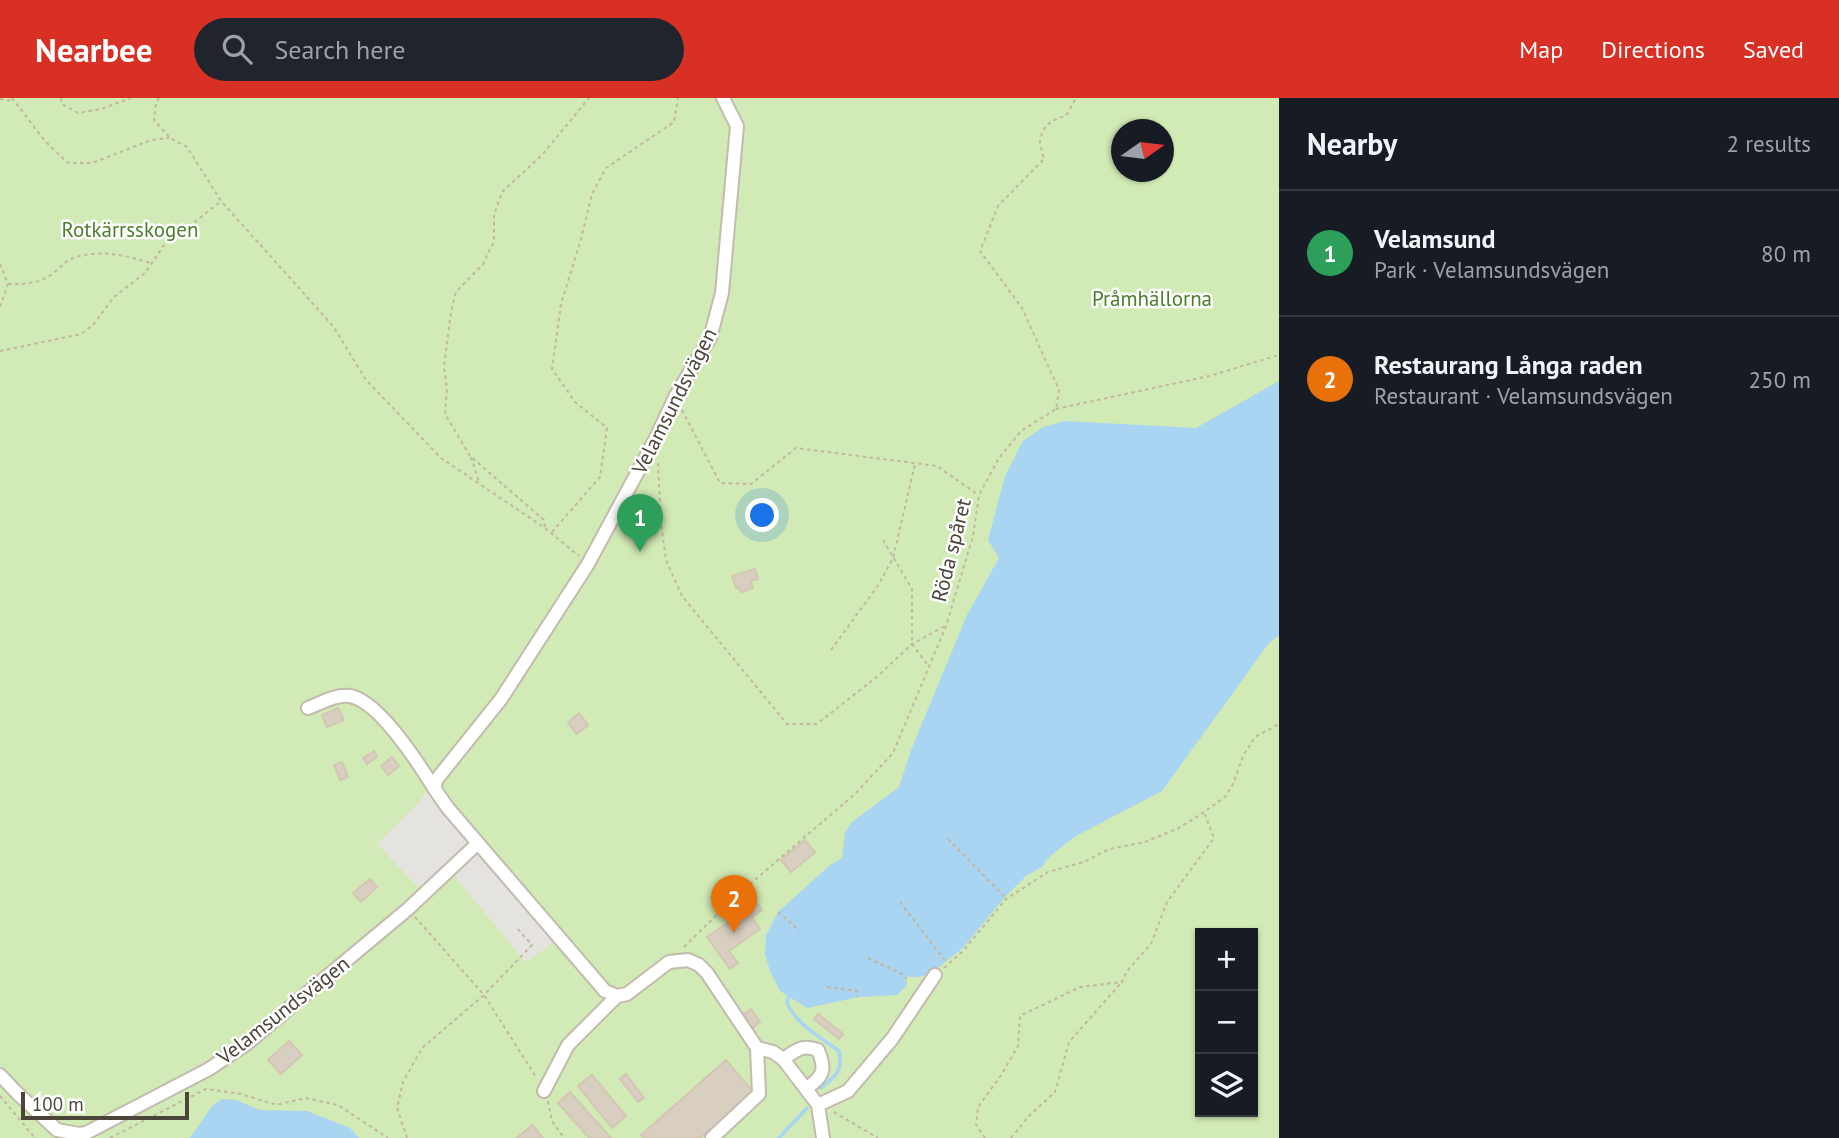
<!DOCTYPE html>
<html lang="en">
<head>
<meta charset="utf-8">
<style>
	:root { --surface:#171b24; --page:#20242c; --text:#f1f3f6; --muted:#9ea1a6; --line:#363941; --accent:#d93025 }
	body { margin:0; font-family:"PT Sans",sans-serif; background:var(--page); color:var(--text) }
	.controls { position:absolute; right:21px; bottom:21px; display:grid; overflow:hidden; border-radius:0px; box-shadow:0 2px 5px #0004 }
	.controls button { width:63px; height:63px; display:grid; place-items:center; padding:0; border:0; border-bottom:2px solid var(--line); background:var(--surface); color:var(--text); font:35px sans-serif }
	.compass { position:absolute; left:1111px; top:21px; width:63px; height:63px; border-radius:50%; background:var(--surface); box-shadow:0 2px 5px #0004; rotate:76deg }
	.scale { position:absolute; left:21px; bottom:18px; width:168px; box-sizing:border-box; padding-left:7px; border:4px solid #4b4439; border-top:0; font-size:19px; line-height:24px; white-space:nowrap; color:#4b4439; -webkit-text-stroke:5px #fff; paint-order:stroke }
	.you { position:absolute; left:763px; top:418px; width:24px; height:24px; margin:-18px; border:5px solid #fff; border-radius:50%; background:#1a73e8; box-shadow:0 0 0 10px #1a73e833 }
	.badge { display:grid; place-items:center; width:46px; height:46px; border-radius:50%; background:var(--accent); color:#fff; font-size:23px; font-weight:700 }
	.pin { position:absolute; translate:-50% -58px; filter:drop-shadow(0 2px 4px #0008) }
	.pin::after { content:''; position:absolute; top:37px; width:24px; height:21px; background:inherit; clip-path:polygon(0 0,100% 0,50% 100%) }
	.list { margin:0; padding:0; list-style:none }
	h2 { display:flex; justify-content:space-between; align-items:center; height:91px; margin:0; padding:0 28px; font-size:30px }
	h2 small { font-size:23px; font-weight:400; color:var(--muted) }
	.list li { display:grid; grid-template-columns:46px 1fr auto; gap:21px; align-items:center; box-sizing:border-box; height:126px; padding:0 28px; border-top:2px solid var(--line) }
	.list b { display:block; font-size:26px; white-space:nowrap }
	.list p { margin:0; font-size:23px; white-space:nowrap; color:var(--muted) }
	.list em { font-size:23px; font-style:normal; color:var(--muted) }
	.icon { flex:none; width:38px; height:38px; fill:none; stroke:currentColor; stroke-width:2; stroke-linecap:round; stroke-linejoin:round }
	.map { position:relative; flex:none; width:1279px; height:1040px; overflow:hidden }
	header { display:flex; align-items:center; gap:42px; box-sizing:border-box; height:98px; padding:0 35px; background:var(--accent); color:#fff }
	header strong { font-size:33px }
	nav { display:flex; gap:38px; margin-inline-start:auto; font-size:24px }
	.search { width:490px; height:63px; background:var(--page); display:flex; align-items:center; gap:18px; box-sizing:border-box; padding:0 24px; border-radius:38px; color:var(--muted); font-size:26px }
	main { display:flex }
	aside { flex:1; background:var(--surface) }
	.map>svg:first-child { display:block }
</style>
</head>
<body>
<header>
<strong>Nearbee</strong>
<div class="search"><svg class="icon" aria-label="search" viewBox="0 0 24 24"><circle cx="10" cy="10" r="6"/><path d="M15 15l6 6"/></svg>Search here</div>
<nav><a>Map</a><a>Directions</a><a>Saved</a></nav>
</header>
<main>
<div class="map">
<svg width="1279" height="1040" viewBox="0 0 1279 1040">
	<rect width="100%" height="100%" fill="#f6f3ec"/>
	<path fill="#d2eab5" fill-rule="evenodd" d="M0,0H1279V1040H0ZM1122,32H1164V74H1122ZM1200,835H1253V1014H1200Z"/>
	<path fill="#e5e3e0" d="M429,690L557,842L526,864L453,777L436,786L417,788L377,746L420,703Z"/>
	<g fill="#a9d4f2">
		<path d="M1279,283V537L1269,545L1162,693L1074,739L1048,760L1042,769L1027,777L1004,800L963,850L930,876L918,879H907L905,881L907,884L906,888L897,897L859,899L807,910L780,893L770,873L765,856L766,837L778,814L829,768L842,760L845,735L852,724L899,689L911,652L967,517L999,460L988,442L1005,378L1023,343L1043,329L1065,323L1196,330Z"/>
		<path d="M222,1001L236,1002L260,1012L307,1013L350,1030L359,1040H190L212,1008Z"/>
	</g>
	<g fill="none" stroke-linecap="round" stroke-linejoin="round">
		<g stroke="#a9d4f2" stroke-width="3.5">
			<path d="M789,899L787,904C793,924 823,941 839,953C843,973 836,978 821,990"/>
			<path d="M779,1040L807,1010"/>
		</g>
	</g>
	<g fill="#d8cfc1" stroke="#d3c7b4" stroke-width="2">
		<path d="M755,471L758,481L751,483L753,490L741,494L739,489L736,490L732,478Z"/>
		<path d="M338,610L344,622L327,629L322,617Z"/>
		<path d="M579,615L588,627L577,636L568,625Z"/>
		<path d="M374,653L377,659L367,666L363,660Z"/>
		<path d="M392,659L399,668L388,677L381,668Z"/>
		<path d="M342,664L348,679L340,682L334,667Z"/>
		<path d="M805,742L815,754L791,774L781,762Z"/>
		<path d="M370,781L377,789L361,804L353,795Z"/>
		<path d="M757,805L762,812L752,819L760,831L729,853L738,865L730,871L707,839Z"/>
		<path d="M751,911L760,924L751,931L742,917Z"/>
		<path d="M818,916L843,936L839,941L814,921Z"/>
		<path d="M289,943L302,957L281,976L268,962Z"/>
		<path d="M726,962L753,994L700,1040H644L641,1037Z"/>
		<path d="M626,976L644,1000L638,1004L620,981Z"/>
		<path d="M592,977L626,1018L612,1030L578,988Z"/>
		<path d="M570,994L611,1040H589L558,1005Z"/>
		<path d="M532,1027L543,1040H517Z"/>
	</g>
	<g fill="none" stroke-linecap="round" stroke-linejoin="round">
		<g stroke="#c2bbae" stroke-width="16">
			<g id="minor">
				<path d="M723,0L737,28L722,195L710,240L675,299L656,340L588,466L501,601L437,681L434,690L447,709L605,893L617,898L627,896L669,864L688,862L699,867L707,875L757,950L773,954L783,961L806,991L818,1007L823,1040"/>
				<path d="M308,610C321,605 336,596 350,598C379,603 419,666 434,690"/>
				<path d="M783,961C798,952 801,946 818,952C827,973 823,978 806,991"/>
				<path d="M0,977L17,995L57,1032L79,1036L86,1035L209,971L245,947L408,811L478,745"/>
				<path d="M544,993L568,947L617,898"/>
				<path d="M818,1007L848,993L892,941L935,877"/>
				<path d="M712,1040L759,996L757,950"/>
			</g>
		</g>
		<g stroke="#c4b79f" stroke-width="2" stroke-dasharray="3.5 3.5" stroke-linecap="butt">
			<path d="M12,0L45,43L68,65H92L151,42L169,40"/>
			<path d="M61,0L62,6L78,15L101,11L131,0"/>
			<path d="M159,0L156,5L154,22L170,40L187,49L221,103L333,228L366,282L441,360L545,430L579,458"/>
			<path d="M0,1L13,3"/>
			<path d="M0,166L8,186L0,209"/>
			<path d="M8,186C21,186 35,186 46,180C56,175 63,164 73,160C99,151 125,157 150,165"/>
			<path d="M0,253L81,236L93,227L114,199L145,175L173,134L195,124L221,103"/>
			<path d="M1056,311L1209,278L1279,257"/>
			<path d="M682,312L720,385L751,386L796,350L937,368L977,396"/>
			<path d="M471,359L479,384"/>
			<path d="M658,365L661,425L666,462L682,498L787,626H817L879,577L912,546L945,528"/>
			<path d="M545,429L544,422L470,358L445,316L447,291L444,269L451,214L456,194L483,166L494,143V117L502,94L542,57L589,0"/>
			<path d="M552,434L600,379L607,330L575,304L552,271L561,206L581,141L592,96L606,70L674,24L678,0"/>
			<path d="M883,442L912,491V546L928,567"/>
			<path d="M831,552L879,486L893,460L915,366"/>
			<path d="M948,741L1006,800"/>
			<path d="M900,804L947,865"/>
			<path d="M778,814L800,833"/>
			<path d="M415,819L484,897L536,979"/>
			<path d="M684,849L736,798L855,696L893,655L946,528L973,438L979,397L999,360L1021,333L1056,311L1059,292L1022,210L980,153L998,108L1044,61C1043,56 1040,49 1040,44C1041,29 1052,21 1066,18L1076,0"/>
			<path d="M868,860L902,876L907,881"/>
			<path d="M944,870L963,853L1006,801L1048,774L1084,764L1109,751L1145,744L1179,730L1204,714L1225,699L1233,686L1243,658L1255,639L1279,626"/>
			<path d="M827,889L857,893V899"/>
			<path d="M0,998L35,1040"/>
			<path d="M548,1003L552,1023L564,1040"/>
			<path d="M834,1014L878,1040"/>
			<path d="M110,1040L206,991L241,996L273,1006H280L306,1000L338,1007L388,1040"/>
			<path d="M407,1040L397,1010L403,984L422,950L484,897L532,847L517,830"/>
			<path d="M985,1040L976,1027L978,1009L1002,976L1018,948L1020,918L1080,889L1122,884L1127,873L1151,846L1167,804L1214,740L1204,714"/>
			<path d="M1011,1040L1028,1019L1055,994L1069,944L1121,885"/>
		</g>
		<use href="#minor" stroke="#fff" stroke-width="12"/>
	</g>
	<g text-anchor="middle" dominant-baseline="central" stroke-width="5" stroke-linejoin="round" paint-order="stroke">
		<g font-size="21" fill="#4a7f2a" stroke="#fff">
			<text x="130" y="131">Rotkärrsskogen</text>
			<text x="1152" y="200">Pråmhällorna</text>
		</g>
		<g font-size="21" fill="#4b4439" stroke="#fff">
			<text transform="translate(674 303) rotate(-63)">Velamsundsvägen</text>
			<text transform="translate(951 452) rotate(-76)">Röda spåret</text>
			<text transform="translate(283 912) rotate(-38)">Velamsundsvägen</text>
		</g>
	</g>
</svg>
<div class="controls">
<button>+</button>
<button>−</button>
<button><svg class="icon" aria-label="layers" viewBox="0 0 24 24"><path d="M12 4l9 5-9 5-9-5zM3 14l9 5 9-5"/></svg></button>
</div>
<svg class="compass" viewBox="-18 -18 36 36"><path d="M0-13l5 13h-10z" fill="#e53935"/><path d="M0 13l5-13h-10z" fill="#9ea1a6"/></svg>
<div class="scale">100 m</div>
<div class="you"></div>
<div class="pin badge" style="left:640px;top:454px;background:#2e9e5b">1</div>
<div class="pin badge" style="left:734px;top:835px;background:#e8710a">2</div>
</div>
<aside>
<h2>Nearby<small>2 results</small></h2>
<ul class="list">
<li><span class="badge" style="background:#2e9e5b">1</span><div><b>Velamsund</b><p>Park · Velamsundsvägen</p></div><em>80 m</em></li>
<li><span class="badge" style="background:#e8710a">2</span><div><b>Restaurang Långa raden</b><p>Restaurant · Velamsundsvägen</p></div><em>250 m</em></li>
</ul>
</aside>
</main>
</body>
</html>
